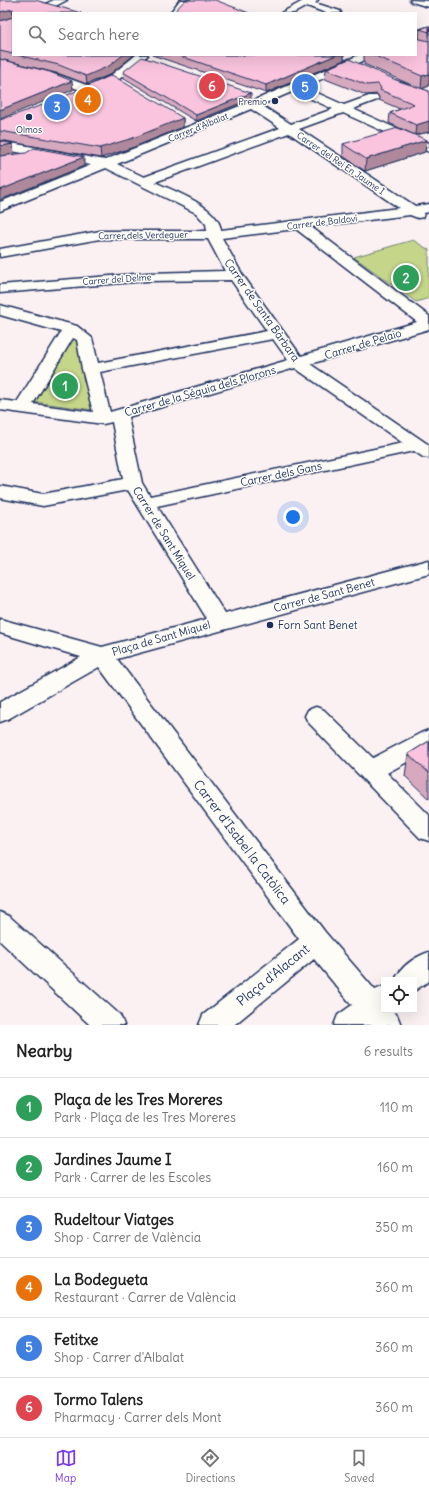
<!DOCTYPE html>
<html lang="en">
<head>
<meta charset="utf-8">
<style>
	:root { --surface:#fff; --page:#f2f2f2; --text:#222; --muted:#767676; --line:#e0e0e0; --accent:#7c3aed }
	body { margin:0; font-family:Delius,sans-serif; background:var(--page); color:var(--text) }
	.controls { position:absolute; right:12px; bottom:12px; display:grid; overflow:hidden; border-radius:0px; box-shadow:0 4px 16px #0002 }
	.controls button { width:36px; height:36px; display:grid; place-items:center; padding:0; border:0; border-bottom:1px solid var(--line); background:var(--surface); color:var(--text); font:20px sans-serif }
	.you { position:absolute; left:293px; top:517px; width:14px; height:14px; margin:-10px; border:3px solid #fff; border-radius:50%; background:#1a73e8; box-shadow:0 0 0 6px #1a73e833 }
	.badge { display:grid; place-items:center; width:26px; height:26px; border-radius:50%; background:var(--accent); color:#fff; font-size:13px; font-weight:700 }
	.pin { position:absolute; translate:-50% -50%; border:2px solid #fff; box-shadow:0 1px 4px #0006 }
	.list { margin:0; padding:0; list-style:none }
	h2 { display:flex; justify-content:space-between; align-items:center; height:52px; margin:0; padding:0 16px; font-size:17px }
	h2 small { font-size:13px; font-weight:400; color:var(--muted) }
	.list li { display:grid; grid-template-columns:26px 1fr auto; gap:12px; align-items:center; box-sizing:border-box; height:60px; padding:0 16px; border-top:1px solid var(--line) }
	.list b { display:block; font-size:15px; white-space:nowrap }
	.list p { margin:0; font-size:13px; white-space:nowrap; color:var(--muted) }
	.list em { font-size:13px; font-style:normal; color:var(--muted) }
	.icon { flex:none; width:22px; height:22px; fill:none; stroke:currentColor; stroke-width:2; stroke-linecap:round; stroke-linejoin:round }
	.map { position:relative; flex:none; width:429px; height:1025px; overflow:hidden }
	.search { position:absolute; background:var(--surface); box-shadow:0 4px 16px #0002; left:12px; right:12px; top:12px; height:44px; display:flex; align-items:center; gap:10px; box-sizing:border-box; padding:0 14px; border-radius:0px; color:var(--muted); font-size:15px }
	.sheet { height:412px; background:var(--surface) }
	nav { display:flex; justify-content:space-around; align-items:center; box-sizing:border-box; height:56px; border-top:1px solid var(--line); background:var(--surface); font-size:11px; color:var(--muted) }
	nav a { display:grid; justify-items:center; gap:2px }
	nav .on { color:var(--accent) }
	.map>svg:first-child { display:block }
</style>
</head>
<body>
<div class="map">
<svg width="429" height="1025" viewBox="0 0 429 1025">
	<rect width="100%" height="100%" fill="#fcf1f2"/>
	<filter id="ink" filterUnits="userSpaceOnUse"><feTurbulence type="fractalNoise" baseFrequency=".025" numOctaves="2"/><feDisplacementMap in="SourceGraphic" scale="8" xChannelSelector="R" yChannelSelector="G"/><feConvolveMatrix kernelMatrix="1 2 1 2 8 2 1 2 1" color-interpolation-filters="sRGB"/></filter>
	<g filter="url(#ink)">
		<g fill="#c5d68a" stroke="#708274">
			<path d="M413,240L429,250V298L416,302L354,257Z"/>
			<path d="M70,335L79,339L94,410L34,402Z"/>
		</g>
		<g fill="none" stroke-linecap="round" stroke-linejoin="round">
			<g stroke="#1b2f5e" stroke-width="3">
				<g id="street">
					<path d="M54,0H67L42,13H29L30,11Z"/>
					<path d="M180,0H190L180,13H170Z"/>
					<path d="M305,0H318L315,3L340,11L341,13H326L307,6L294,13H281Z"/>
					<path d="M410,0L429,1V7L412,2Z"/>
					<path d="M429,27V34L416,38V31Z"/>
					<path d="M136,55H148L118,80L88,93L51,79L0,66V60L59,75L89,86L110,76Z"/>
					<path d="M359,55H373L372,57L304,87L344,105L369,96H377L379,98L377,100L353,109L429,143V152L343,113L299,129L415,206L429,204V212L424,213L423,217L418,218L410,215L311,227L429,316V329L310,364L429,445V458L423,457L414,451L157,506L225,614L429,560V574L117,659L325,932L375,990L384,986V1010H392L397,1015L401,1025H334L338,1015L352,1005L314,959L234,1025H199L203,1015L299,939L99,667L8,719L0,722V702L81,657L0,633V619L102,647L207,619L128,490L43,506L0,498V486L43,494L123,479L112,422L103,424L0,410V400L17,402L61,332L0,315V305L77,326L92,338L98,363L267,331L231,280L147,281L0,293V285L147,273L225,271L208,239H100L0,257V249L100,231H207L206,224L196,213L106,168L0,211V202L91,165L0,149V141L105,160L262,97ZM294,91L333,109L291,124L261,105ZM251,109L280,128L144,177L117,164ZM289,133L399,208L221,230C218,206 175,192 155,182ZM296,229L417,322L301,356L242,274L222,238ZM73,338L77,340L82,369L93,412L33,404ZM273,339L288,360L110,412L100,372ZM295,368L403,443L150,496L142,483L128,417Z"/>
					<path d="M316,707L324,710L373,758L421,733L429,730V750L387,773L429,815V841L420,838L308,722L305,716L308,710Z"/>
					<path d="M0,912L9,916L120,1015L124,1025H90L0,941Z"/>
					<path d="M429,952V981L414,991V980H395C401,966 415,957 429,952Z"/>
				</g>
			</g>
			<use href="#street" fill="#fdfcf7" fill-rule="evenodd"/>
		</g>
		<g fill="#d7a9bf" stroke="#1b2f5e">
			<path d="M13,17V55H134L109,75L87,84L60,74L0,59V21Z"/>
			<path d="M429,26V86L422,89L429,91V132L415,135L389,123L390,113L400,109L379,100V97L377,94L366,95L325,79L326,69L396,80L416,87L364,64V55H416V38L419,39L420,29Z"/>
			<path d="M152,55H344V60L266,93Z"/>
			<path d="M123,72L251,99L196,121L124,78Z"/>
			<path d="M183,118V127L134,147L101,158L0,140V120Z"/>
			<path d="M427,140L425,152L365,171L343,156V144Z"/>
			<path d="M429,741V799L405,776L408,754Z"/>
		</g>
		<g fill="#af899b" stroke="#1b2f5e">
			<path d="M13,9V17L0,21V12Z"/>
			<path d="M123,55H134L109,75L87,84L86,76Z"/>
			<path d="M336,55H344V60L266,93V85Z"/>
			<path d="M429,74V86L421,89L422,76Z"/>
			<path d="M72,81L73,90L0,119V110Z"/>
			<path d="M251,93V99L196,121V115Z"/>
			<path d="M183,118V127L134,147L101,158L100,148Z"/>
			<path d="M429,121V132L415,135L416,125Z"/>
			<path d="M427,140L425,152L365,171L366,159Z"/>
			<path d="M13,144L14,154L0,156V146Z"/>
			<path d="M84,157V166L0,200V190Z"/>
		</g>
		<g fill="#fac4de" stroke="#1b2f5e">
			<path d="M0,0H35L81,13H13V9L0,12Z"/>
			<path d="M185,0H215L249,13H173Z"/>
			<path d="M13,17V54L0,51V21Z"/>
			<path d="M429,26V32L420,29Z"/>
			<path d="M416,37V38L429,41V74L422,76L373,55H416Z"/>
			<path d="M17,55H123L109,66L86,76L59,65Z"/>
			<path d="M177,55H336L266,85Z"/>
			<path d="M142,57L251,93L196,115L123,72Z"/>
			<path d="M0,59L50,72L72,81L0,110Z"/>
			<path d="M349,59L396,80L429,91V121L416,125L390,113L414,104L380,90L381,88L378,84L367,85L326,69Z"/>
			<path d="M112,75L183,118L133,138L100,148L0,131V120L54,101Z"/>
			<path d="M398,128L427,140L366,159L343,144Z"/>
			<path d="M0,141L13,144L0,146Z"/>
			<path d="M34,148L84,157L0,190V156L26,153Z"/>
			<path d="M429,741V773L408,754Z"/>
		</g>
	</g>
	<g fill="#1b2f5e" stroke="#fdfcf7" stroke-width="1.5">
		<circle cx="275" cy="101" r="4"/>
		<circle cx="29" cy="117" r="4"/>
		<circle cx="270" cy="625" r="4"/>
	</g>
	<g text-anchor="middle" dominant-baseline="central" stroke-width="3" stroke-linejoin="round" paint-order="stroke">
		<g font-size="9" fill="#1b2f5e" stroke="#fdfcf7" text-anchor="end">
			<text x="267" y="101">Premio</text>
			<text x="29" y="129" text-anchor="middle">Olmos</text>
		</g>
		<g font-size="9" fill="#1b2f5e" stroke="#fdfcf7">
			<text transform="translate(198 127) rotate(-22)">Carrer d'Albalat</text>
			<text transform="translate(341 163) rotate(34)">Carrer del Rei En Jaume I</text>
			<text transform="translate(322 222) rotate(-7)">Carrer de Baldoví</text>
			<text transform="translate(143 235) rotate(-1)">Carrer dels Verdeguer</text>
			<text transform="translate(117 279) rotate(-4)">Carrer del Delme</text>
		</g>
		<g font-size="11" fill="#1b2f5e" stroke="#fdfcf7">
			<text transform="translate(262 310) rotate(55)">Carrer de Santa Bàrbara</text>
			<text transform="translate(363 344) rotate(-17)">Carrer de Pelaio</text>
			<text transform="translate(200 391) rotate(-16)">Carrer de la Séquia dels Plorons</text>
			<text transform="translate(281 474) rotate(-12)">Carrer dels Gans</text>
			<text transform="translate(164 533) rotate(58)">Carrer de Sant Miquel</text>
			<text transform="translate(324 595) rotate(-15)">Carrer de Sant Benet</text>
			<text transform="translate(161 638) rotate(-16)">Plaça de Sant Miquel</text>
		</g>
		<g font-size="11" fill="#1b2f5e" stroke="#fdfcf7" text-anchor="start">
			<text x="278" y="625">Forn Sant Benet</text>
		</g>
		<g font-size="13" fill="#1b2f5e" stroke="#fdfcf7">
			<text transform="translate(242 842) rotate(53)">Carrer d'Isabel la Catòlica</text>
			<text transform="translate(273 975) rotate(-39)">Plaça d'Alacant</text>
		</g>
	</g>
</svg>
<div class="controls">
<button><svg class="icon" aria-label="locate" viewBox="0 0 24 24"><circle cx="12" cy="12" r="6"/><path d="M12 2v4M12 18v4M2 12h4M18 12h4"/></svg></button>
</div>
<div class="you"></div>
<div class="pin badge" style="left:65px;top:386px;background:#2e9e5b">1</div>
<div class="pin badge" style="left:406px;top:278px;background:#2e9e5b">2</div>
<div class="pin badge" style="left:57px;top:107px;background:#3f7fe0">3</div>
<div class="pin badge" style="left:88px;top:100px;background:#e8710a">4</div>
<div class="pin badge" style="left:305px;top:87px;background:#3f7fe0">5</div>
<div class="pin badge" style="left:212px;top:86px;background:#e0444e">6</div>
<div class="search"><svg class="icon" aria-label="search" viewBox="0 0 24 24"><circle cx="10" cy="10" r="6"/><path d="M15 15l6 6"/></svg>Search here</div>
</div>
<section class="sheet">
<h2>Nearby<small>6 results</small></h2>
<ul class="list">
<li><span class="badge" style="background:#2e9e5b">1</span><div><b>Plaça de les Tres Moreres</b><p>Park · Plaça de les Tres Moreres</p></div><em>110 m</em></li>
<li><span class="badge" style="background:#2e9e5b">2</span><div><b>Jardines Jaume I</b><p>Park · Carrer de les Escoles</p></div><em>160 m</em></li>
<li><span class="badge" style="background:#3f7fe0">3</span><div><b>Rudeltour Viatges</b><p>Shop · Carrer de València</p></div><em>350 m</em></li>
<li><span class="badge" style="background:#e8710a">4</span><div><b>La Bodegueta</b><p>Restaurant · Carrer de València</p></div><em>360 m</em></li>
<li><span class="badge" style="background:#3f7fe0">5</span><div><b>Fetitxe</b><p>Shop · Carrer d'Albalat</p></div><em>360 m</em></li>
<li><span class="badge" style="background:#e0444e">6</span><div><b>Tormo Talens</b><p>Pharmacy · Carrer dels Mont</p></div><em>360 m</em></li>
</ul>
</section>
<nav>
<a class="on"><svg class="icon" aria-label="map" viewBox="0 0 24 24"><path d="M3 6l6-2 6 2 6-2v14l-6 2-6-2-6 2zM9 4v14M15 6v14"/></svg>Map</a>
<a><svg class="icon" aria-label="directions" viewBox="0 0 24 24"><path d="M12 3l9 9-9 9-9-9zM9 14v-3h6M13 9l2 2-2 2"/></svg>Directions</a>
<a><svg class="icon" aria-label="saved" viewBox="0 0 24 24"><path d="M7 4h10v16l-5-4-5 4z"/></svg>Saved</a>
</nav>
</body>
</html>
